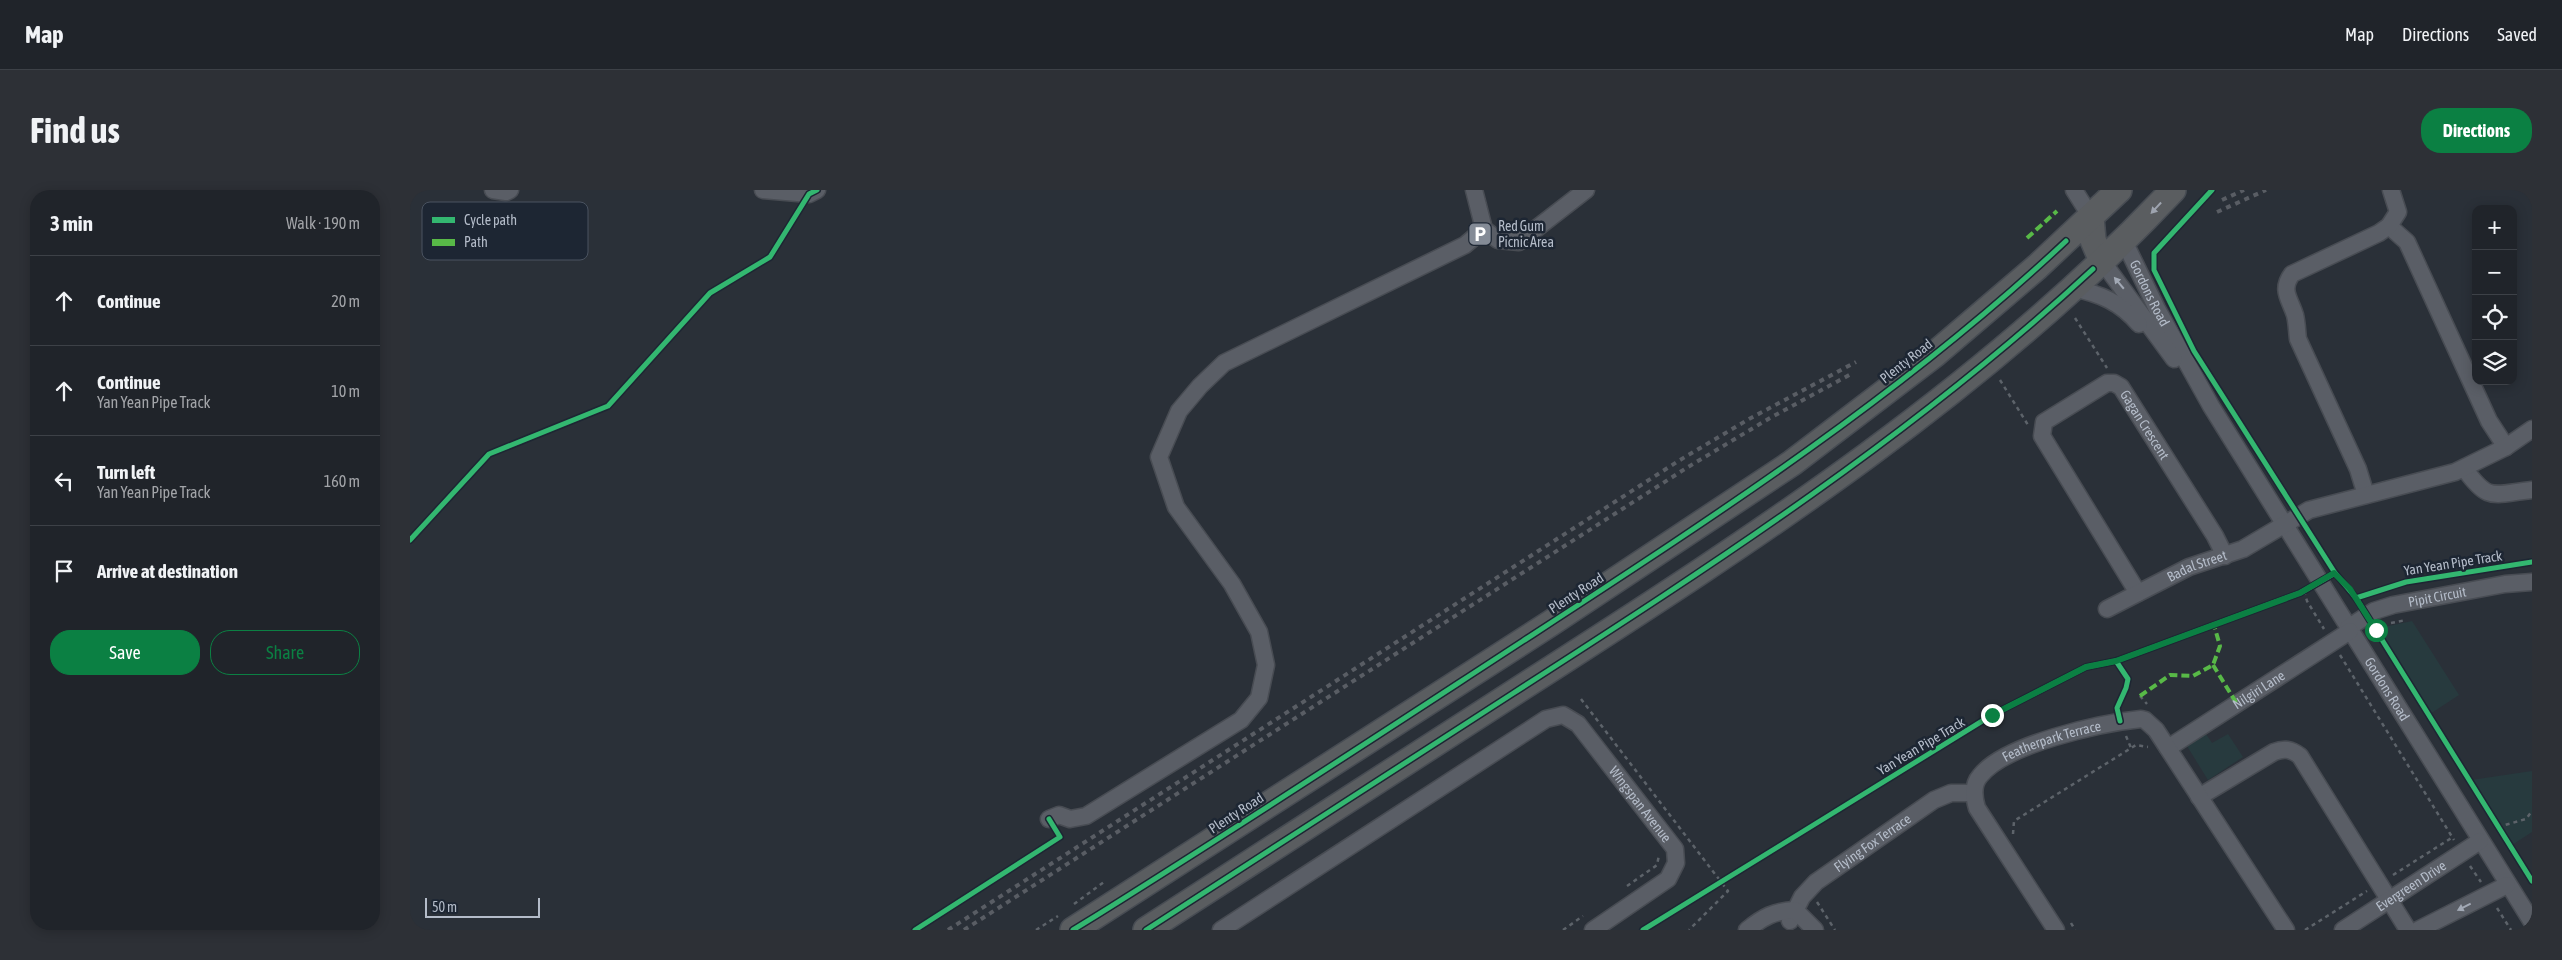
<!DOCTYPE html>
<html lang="en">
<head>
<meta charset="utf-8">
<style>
	:root { --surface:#20242a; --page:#2d3036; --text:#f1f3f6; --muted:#a2a4a8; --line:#3d4147; --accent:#0b8043 }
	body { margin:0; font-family:"Asap Condensed",sans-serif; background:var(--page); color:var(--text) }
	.controls { position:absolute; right:15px; top:15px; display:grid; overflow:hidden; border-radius:10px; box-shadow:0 2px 12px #0003 }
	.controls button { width:45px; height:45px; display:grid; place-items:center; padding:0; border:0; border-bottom:1px solid var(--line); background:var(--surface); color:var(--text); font:25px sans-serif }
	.scale { position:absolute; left:15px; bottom:12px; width:115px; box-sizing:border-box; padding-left:5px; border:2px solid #b4bcc9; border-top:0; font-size:14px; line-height:18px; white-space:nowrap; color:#b4bcc9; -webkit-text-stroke:4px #1d2633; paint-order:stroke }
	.stop { position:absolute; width:15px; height:15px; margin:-11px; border:4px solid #0b8043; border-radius:50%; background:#fff }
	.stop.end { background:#0b8043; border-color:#fff; box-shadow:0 1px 5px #0008 }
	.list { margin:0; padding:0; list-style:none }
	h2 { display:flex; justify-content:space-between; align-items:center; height:65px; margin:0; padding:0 20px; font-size:21px }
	h2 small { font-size:16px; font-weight:400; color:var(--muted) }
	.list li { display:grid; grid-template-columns:32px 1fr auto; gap:15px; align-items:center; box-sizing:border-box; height:90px; padding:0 20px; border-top:1px solid var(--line) }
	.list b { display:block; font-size:19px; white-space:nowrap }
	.list p { margin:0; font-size:16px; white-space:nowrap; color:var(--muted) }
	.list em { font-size:16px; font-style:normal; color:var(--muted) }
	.actions { display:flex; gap:10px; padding:15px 20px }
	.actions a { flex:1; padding:11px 0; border:1px solid var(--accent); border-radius:20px; text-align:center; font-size:18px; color:var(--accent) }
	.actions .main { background:var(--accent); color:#fff }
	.icon { flex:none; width:28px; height:28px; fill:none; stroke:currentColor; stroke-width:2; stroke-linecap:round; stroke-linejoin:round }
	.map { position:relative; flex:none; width:2122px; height:740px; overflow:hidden; border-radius:20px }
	header { display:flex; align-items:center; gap:30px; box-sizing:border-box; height:70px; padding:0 25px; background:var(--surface); border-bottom:1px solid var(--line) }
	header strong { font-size:24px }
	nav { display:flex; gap:28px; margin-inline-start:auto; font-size:18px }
	.intro { display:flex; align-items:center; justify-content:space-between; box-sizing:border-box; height:120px; padding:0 30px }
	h1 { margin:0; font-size:35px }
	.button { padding:12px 22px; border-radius:20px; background:var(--accent); color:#fff; font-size:18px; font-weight:700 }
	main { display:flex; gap:30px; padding:0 30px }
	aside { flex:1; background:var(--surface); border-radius:20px; box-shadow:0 2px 12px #0003 }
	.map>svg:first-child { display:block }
</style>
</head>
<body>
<header>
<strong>Map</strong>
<nav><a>Map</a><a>Directions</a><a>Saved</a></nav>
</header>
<div class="intro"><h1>Find us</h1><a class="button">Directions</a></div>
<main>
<aside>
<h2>3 min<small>Walk · 190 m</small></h2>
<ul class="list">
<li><svg class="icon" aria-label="ahead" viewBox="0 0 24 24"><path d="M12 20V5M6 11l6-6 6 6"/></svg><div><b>Continue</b></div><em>20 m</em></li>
<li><svg class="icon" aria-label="ahead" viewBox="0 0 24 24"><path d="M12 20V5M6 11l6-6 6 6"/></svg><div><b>Continue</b><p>Yan Yean Pipe Track</p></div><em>10 m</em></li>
<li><svg class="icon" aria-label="left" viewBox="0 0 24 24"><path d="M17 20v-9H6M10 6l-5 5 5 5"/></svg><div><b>Turn left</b><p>Yan Yean Pipe Track</p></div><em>160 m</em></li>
<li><svg class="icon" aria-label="arrive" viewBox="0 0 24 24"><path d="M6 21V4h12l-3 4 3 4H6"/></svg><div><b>Arrive at destination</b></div></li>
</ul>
<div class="actions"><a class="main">Save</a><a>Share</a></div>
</aside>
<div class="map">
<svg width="2122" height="740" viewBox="0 0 2122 740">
	<rect width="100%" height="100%" fill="#2a3038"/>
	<g fill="#273a3e">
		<path d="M2002,431L2049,505L2020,524L1971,445L1974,437Z"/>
		<path d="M1796,544L1802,553L1818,544L1833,567L1798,590L1777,556Z"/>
		<path d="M2122,581V642L2102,655L2061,590Z"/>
	</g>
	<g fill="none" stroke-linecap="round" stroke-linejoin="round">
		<g stroke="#484c53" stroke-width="19">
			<g id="minor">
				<path d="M83,0L96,2L100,0"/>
				<path d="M353,0L399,4L407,0"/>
				<path d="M1064,0L1074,39L1088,50L1109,52L1176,0"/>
				<path d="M1664,0L1681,27"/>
				<path d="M1979,36L1997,52L2079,231L2096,257"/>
				<path id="s1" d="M1714,51L1747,119L1801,216L2122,732"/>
				<path d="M1692,71L1764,169"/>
				<path d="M1662,98C1691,104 1710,112 1729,134"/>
				<path d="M2054,278C2079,313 2082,304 2122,300"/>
				<path d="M1956,305L1948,279L1888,149C1887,142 1887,133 1885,125C1880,109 1870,100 1882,84L1969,43L1979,36L1988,22L1981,0"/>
				<path id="s2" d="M1728,403L1632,246L1634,232L1697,193H1704L1711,197L1805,346L1815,366"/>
				<path id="s3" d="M1697,419L1779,377L1833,359L1899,320L2045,282L2096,257L2122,239"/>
				<path id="s4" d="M1938,438L1964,421L1983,415L2095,394L2122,392"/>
				<path id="s5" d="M1758,558L1940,441"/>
				<path d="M1789,607L1864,562C1874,558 1881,559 1890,566L1998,740"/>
				<path d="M639,629L649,625L660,629L676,626L831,530L849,508L856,475L849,442L822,394L766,317L749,267L769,221L790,196L814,173L1055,55L1074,39"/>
				<path id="s6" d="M1380,731L1392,707L1406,692L1524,610L1541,603H1564"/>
				<path id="s7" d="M811,740L1136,529L1153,525L1168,534L1265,659L1266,673L1258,689L1183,740"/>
				<path d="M1337,740C1353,727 1364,721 1385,720L1405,740"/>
				<path id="s8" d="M1646,740L1567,618C1564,608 1562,595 1570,586C1595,554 1691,533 1731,529L1735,530L1746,540L1876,740"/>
				<path id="s9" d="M1933,740L2070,651"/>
				<path d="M2008,740L2097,695"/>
			</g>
		</g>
		<g stroke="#474c53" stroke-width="28">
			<g id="highway">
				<path d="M1681,27L1683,50L1692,71"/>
				<path d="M663,740L1141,433L1382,273L1525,164L1627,77L1709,0"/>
				<path d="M736,740C865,657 993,573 1122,491C1348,346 1578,197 1763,0"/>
			</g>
		</g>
		<g stroke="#5d636a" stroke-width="2.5" stroke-dasharray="4 4" stroke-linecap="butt">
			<path d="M1665,128L1697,178"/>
			<path d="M1590,190L1618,235"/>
			<path d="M1894,401L1897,411L1914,439"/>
			<path d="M1981,433L1996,430"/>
			<path d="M1930,465L2044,650"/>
			<path d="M1730,506L1737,514"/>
			<path d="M1171,509L1318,701L1279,740"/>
			<path d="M1716,546L1721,558"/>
			<path d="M2088,637L2116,629L2122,621"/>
			<path d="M1603,644L1604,631L1726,555L1738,557"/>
			<path d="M2060,676L2071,692"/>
			<path d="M1983,685L2043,647"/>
			<path d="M1217,696L1247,675L1249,665"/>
			<path d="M1407,712L1425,740"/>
			<path d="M664,714L694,692"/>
			<path d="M2087,718L2101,740"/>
			<path d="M1661,733L1665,740"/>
			<path d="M626,740L648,726"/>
			<path d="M1153,740L1173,726"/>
			<path d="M1895,740L1957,701"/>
		</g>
		<use href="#minor" stroke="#5a5e66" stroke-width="16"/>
		<use href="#highway" stroke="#5a5d60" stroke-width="25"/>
		<g stroke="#595d64" stroke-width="4" stroke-dasharray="5 5" stroke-linecap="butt">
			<path d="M1812,10L1834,0"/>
			<path d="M1807,22L1856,0"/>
			<path d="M538,740L1270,270L1339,229L1446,172"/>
			<path d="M554,740L1278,277L1360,228L1441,184"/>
		</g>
		<g stroke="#58b947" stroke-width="4" stroke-dasharray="8 4" stroke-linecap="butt">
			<path d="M1617,48L1647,21"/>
			<path d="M1803,475L1827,514"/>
			<path d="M1730,506L1760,485L1783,486L1803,475L1810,456L1804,435"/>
		</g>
		<g stroke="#1d2633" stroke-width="8">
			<g id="cycleway">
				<path d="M1802,0L1744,63V80L1784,161L1925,383"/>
				<path d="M0,350L79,264L198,216L300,103L360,67L399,4L407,0"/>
				<path d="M1946,408L2122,691"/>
				<path d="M1706,471L1718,489L1716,498L1707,518L1710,531"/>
				<path d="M505,740L650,647L639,629"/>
				<path d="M663,740C815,646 964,548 1113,451C1302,328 1491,206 1656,51"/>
				<path d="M736,740C858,662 980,582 1102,504C1306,373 1505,244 1683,79"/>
				<path d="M1233,740L1582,525L1676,477L1706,471L1890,403L1925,383L1946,408L1996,392L2122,372"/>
			</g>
		</g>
		<use href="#cycleway" stroke="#33b770" stroke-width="5"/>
	</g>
	<defs><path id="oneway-solid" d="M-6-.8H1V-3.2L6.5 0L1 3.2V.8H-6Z" transform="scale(1.25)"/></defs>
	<use fill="#9ea4af" href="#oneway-solid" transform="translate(1746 18) rotate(133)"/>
	<g fill="#a2a9b5">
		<use href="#oneway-solid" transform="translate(1709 93) rotate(-130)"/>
		<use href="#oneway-solid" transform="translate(2054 717) rotate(153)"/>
	</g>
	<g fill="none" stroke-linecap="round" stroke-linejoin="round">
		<path stroke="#0b8043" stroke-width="6" d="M1582,525L1676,477L1706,471L1890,403L1924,383L1940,399L1966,440"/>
	</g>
	<defs>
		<g id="parking-square" transform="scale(1.25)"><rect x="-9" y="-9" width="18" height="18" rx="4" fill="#848b96" stroke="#1d2633"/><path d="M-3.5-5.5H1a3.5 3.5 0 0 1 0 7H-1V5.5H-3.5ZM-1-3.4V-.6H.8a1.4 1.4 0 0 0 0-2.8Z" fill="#fff"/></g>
	</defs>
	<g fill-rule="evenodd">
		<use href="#parking-square" x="1070" y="44"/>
	</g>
	<g text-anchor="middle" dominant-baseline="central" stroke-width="5" stroke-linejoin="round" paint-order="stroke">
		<g font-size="14" fill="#b4bcc9" stroke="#1d2633" text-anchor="start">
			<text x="1088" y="36">Red Gum<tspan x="1088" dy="16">Picnic Area</tspan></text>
		</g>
		<g font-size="14" fill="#b4bcc9" stroke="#1d2633">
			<text stroke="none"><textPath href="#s1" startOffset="58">Gordons Road</textPath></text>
			<text transform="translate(1496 171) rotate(-38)">Plenty Road</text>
			<text stroke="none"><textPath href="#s2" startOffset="332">Gagan Crescent</textPath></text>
			<text transform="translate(2043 373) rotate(-9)">Yan Yean Pipe Track</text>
			<text stroke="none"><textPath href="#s3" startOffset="100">Badal Street</textPath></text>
			<text transform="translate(1166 403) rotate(-33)">Plenty Road</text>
			<text stroke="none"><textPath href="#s4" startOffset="96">Pipit Circuit</textPath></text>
			<text stroke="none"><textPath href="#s5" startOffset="108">Nilgiri Lane</textPath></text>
			<text stroke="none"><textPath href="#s1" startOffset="520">Gordons Road</textPath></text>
			<text stroke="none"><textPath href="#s8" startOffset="260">Featherpark Terrace</textPath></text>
			<text transform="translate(1511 556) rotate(-31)">Yan Yean Pipe Track</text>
			<text stroke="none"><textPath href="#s7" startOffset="524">Wingspan Avenue</textPath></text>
			<text transform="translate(826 623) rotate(-33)">Plenty Road</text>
			<text stroke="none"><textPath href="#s6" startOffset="116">Flying Fox Terrace</textPath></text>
			<text stroke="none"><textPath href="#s9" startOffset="81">Evergreen Drive</textPath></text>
		</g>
	</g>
	<rect x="12" y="12" width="166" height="58" rx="8" fill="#1d2633" stroke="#4a5360" stroke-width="1"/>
	<rect x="22" y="27" width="23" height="6" fill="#33b770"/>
	<rect x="22" y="49" width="23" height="7" fill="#58b947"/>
	<g font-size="14" fill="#b4bcc9">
		<text x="54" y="35">Cycle path</text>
		<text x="54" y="57">Path</text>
	</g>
</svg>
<div class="controls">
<button>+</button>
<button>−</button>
<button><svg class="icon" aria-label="locate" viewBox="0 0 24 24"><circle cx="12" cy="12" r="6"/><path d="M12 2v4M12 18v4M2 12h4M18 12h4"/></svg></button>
<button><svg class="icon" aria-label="layers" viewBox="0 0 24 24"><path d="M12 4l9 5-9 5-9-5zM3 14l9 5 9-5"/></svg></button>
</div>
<div class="scale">50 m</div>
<div class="stop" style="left:1966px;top:440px"></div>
<div class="stop end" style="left:1582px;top:525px"></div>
</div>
</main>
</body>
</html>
